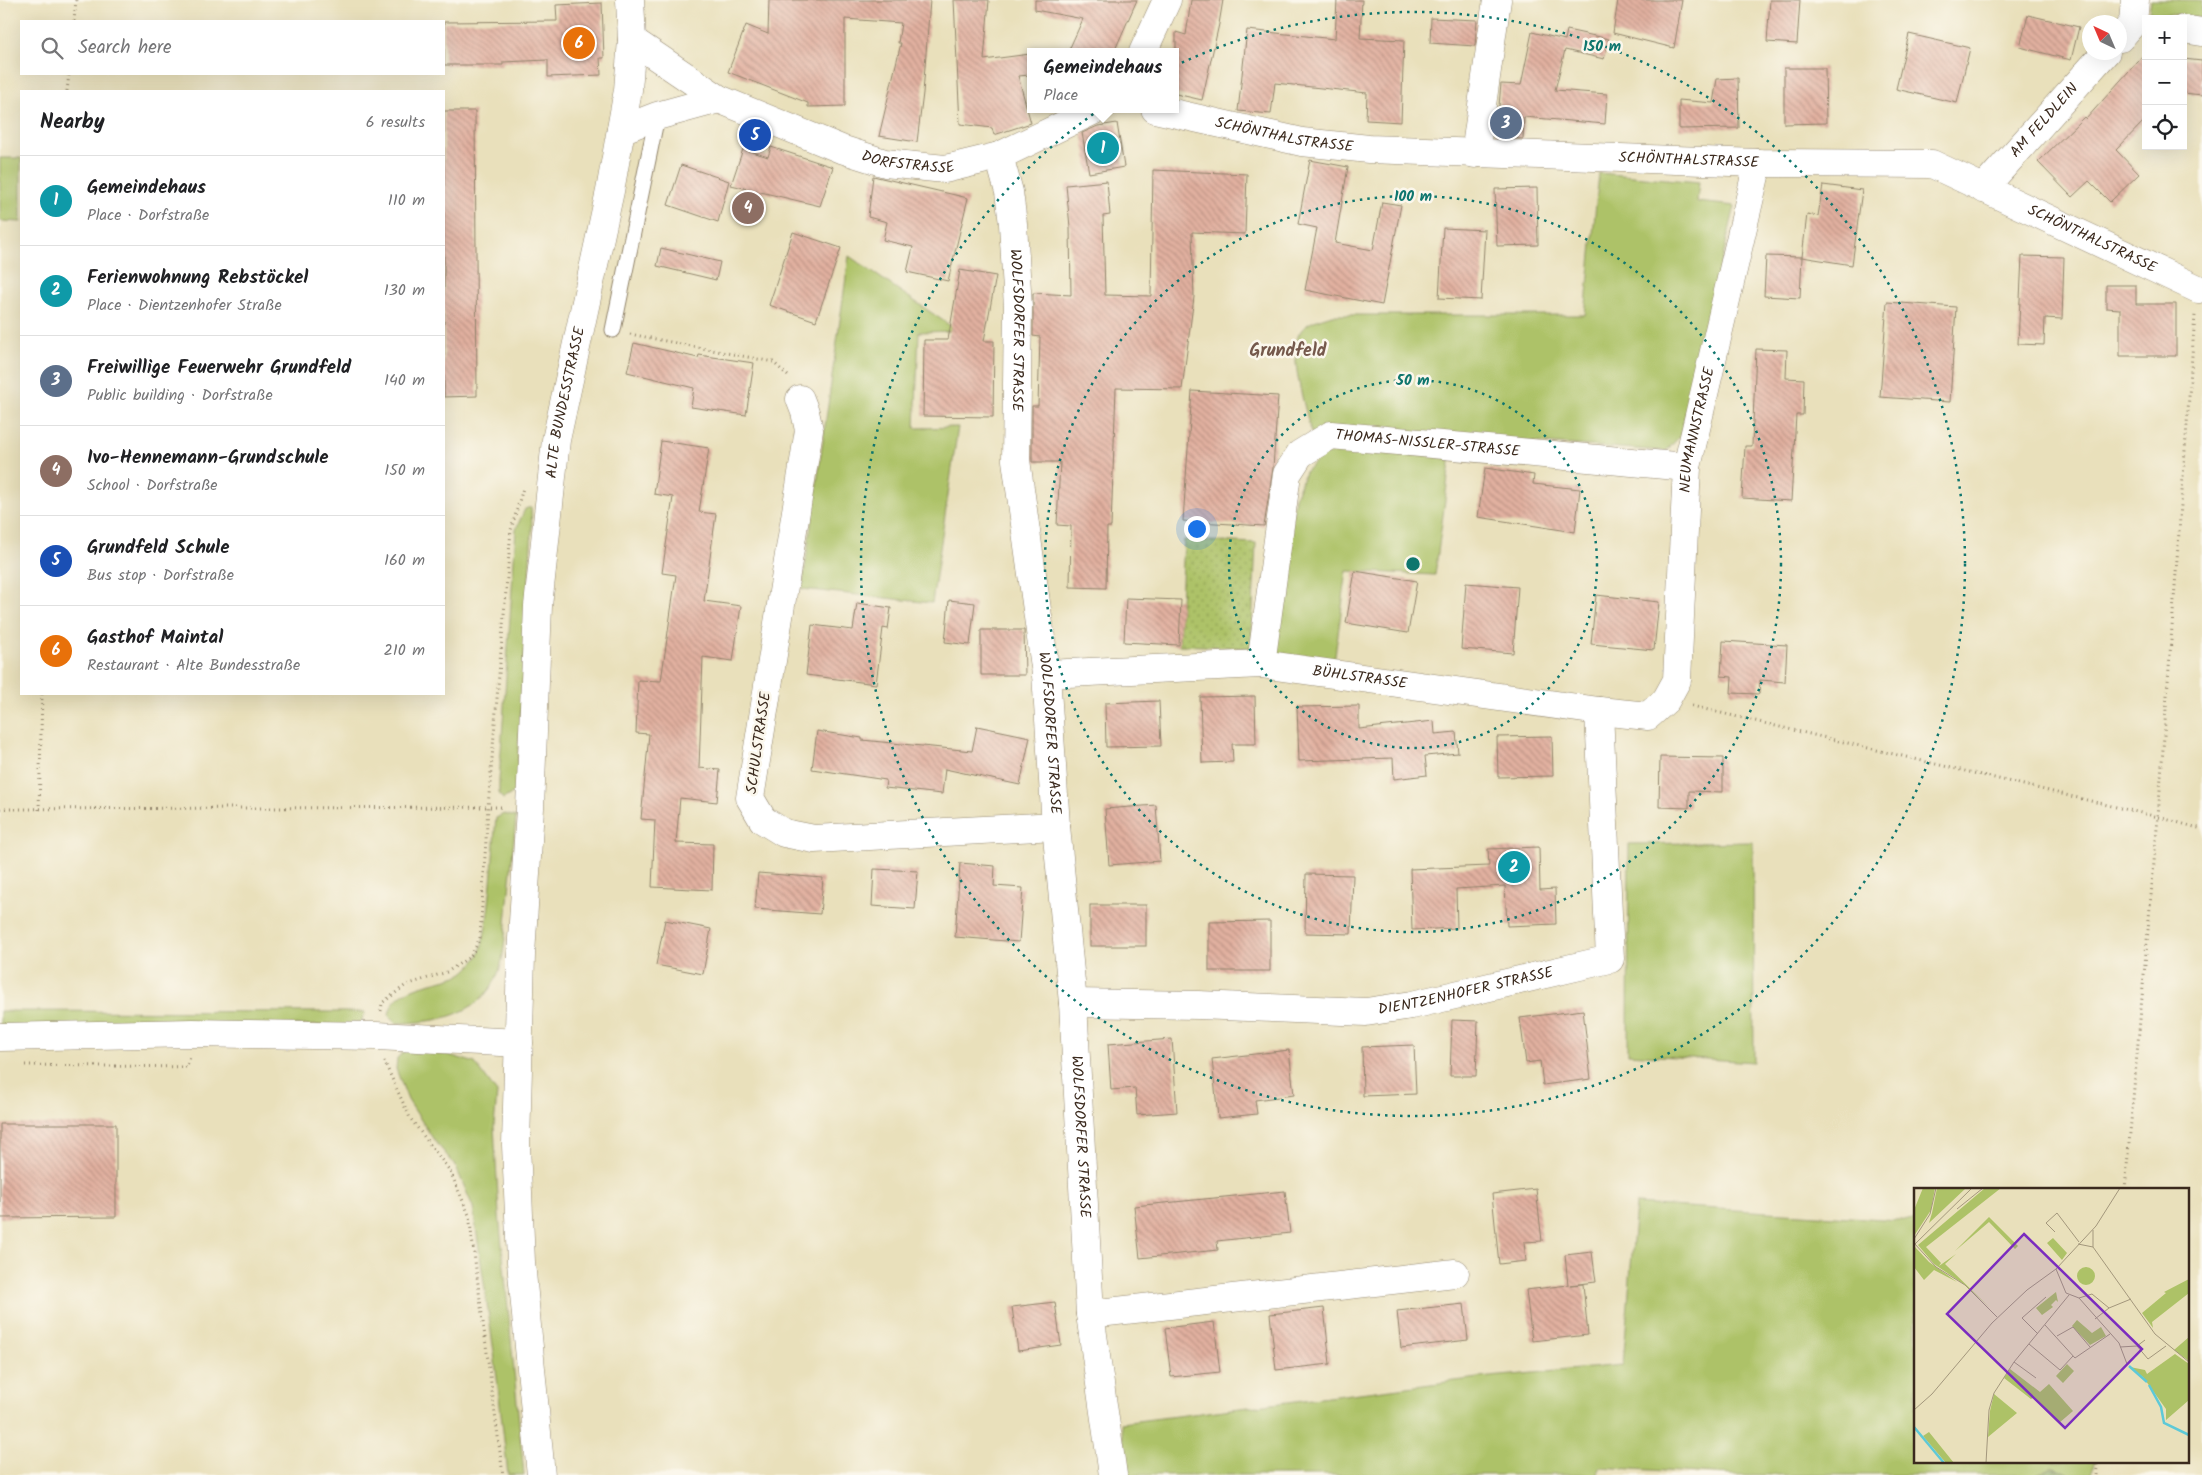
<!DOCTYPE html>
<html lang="en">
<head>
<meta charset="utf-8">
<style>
	:root { --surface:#fff; --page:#f2f2f2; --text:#202124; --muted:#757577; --line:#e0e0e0; --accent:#0f766e }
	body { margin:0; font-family:Kalam,sans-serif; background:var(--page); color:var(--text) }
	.controls { position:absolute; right:15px; top:15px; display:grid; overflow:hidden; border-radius:0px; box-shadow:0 5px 20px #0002 }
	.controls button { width:45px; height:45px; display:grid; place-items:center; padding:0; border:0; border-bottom:1px solid var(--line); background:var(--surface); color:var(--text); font:25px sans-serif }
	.compass { position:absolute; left:2082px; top:15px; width:45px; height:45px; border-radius:50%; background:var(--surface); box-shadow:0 5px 20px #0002; rotate:316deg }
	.you { position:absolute; left:1196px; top:528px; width:18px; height:18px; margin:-12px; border:4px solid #fff; border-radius:50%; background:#1a73e8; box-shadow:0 0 0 8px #1a73e833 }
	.badge { display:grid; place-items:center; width:32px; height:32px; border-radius:50%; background:var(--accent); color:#fff; font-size:16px; font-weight:700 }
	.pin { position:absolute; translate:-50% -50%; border:2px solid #fff; box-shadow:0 1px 5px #0006 }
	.popup { position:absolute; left:1027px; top:48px; width:152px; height:65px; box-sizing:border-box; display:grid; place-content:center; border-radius:0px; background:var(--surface); filter:drop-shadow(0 1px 4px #0005); font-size:16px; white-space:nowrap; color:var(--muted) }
	.popup b { font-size:19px; color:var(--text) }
	.popup::after { content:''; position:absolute; left:50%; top:100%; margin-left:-10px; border:10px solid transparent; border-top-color:var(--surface) }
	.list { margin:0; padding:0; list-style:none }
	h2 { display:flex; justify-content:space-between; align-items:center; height:65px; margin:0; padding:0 20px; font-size:21px }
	h2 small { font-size:16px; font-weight:400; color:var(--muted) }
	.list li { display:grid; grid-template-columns:32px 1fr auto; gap:15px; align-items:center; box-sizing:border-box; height:90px; padding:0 20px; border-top:1px solid var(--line) }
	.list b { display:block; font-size:19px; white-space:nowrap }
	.list p { margin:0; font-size:16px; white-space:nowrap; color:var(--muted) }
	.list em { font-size:16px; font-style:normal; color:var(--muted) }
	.icon { flex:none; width:28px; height:28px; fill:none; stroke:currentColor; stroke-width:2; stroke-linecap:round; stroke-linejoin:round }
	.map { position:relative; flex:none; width:2202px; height:1475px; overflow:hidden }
	.search { position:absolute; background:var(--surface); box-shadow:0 5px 20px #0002; left:20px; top:20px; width:425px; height:55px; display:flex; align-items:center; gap:12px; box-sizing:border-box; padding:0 18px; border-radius:0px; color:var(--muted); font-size:19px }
	.panel { position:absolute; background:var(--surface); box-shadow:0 5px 20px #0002; left:20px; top:90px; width:425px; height:605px; border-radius:0px }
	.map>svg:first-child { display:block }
</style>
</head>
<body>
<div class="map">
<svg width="2202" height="1475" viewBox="0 0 2202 1475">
	<defs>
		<pattern id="forest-firs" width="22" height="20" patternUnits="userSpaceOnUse" patternTransform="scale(1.25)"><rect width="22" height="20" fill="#8aa85c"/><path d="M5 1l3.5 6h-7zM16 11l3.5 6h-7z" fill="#72894b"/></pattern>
		<pattern id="park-dots" width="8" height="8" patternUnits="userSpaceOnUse" patternTransform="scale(1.25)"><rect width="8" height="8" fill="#adc267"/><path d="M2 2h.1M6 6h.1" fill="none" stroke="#8e9e54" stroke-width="1.8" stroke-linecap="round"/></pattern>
		<pattern id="building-back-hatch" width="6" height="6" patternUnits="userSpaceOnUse" patternTransform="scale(1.25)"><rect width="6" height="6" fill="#e2b1a0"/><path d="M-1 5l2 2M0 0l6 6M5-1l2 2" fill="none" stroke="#b89082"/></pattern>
	</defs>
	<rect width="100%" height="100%" fill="#fbf7ec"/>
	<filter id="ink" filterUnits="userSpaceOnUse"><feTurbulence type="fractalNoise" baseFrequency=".02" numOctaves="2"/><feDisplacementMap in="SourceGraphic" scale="10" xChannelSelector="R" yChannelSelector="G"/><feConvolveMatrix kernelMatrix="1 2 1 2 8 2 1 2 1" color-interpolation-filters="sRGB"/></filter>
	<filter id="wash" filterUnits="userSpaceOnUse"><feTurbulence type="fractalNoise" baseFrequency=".0096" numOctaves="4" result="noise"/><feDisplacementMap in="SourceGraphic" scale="20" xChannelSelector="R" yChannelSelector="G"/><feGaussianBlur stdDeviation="1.12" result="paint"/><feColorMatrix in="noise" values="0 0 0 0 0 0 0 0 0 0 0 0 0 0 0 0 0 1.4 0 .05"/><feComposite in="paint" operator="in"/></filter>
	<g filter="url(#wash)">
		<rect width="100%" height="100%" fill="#e9e0bb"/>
		<g fill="#adc267" stroke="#747642">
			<path d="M2151,0H2202V18L2149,12Z"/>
			<path d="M0,158H21V222L0,221Z"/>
			<path d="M1599,173L1699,182L1697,202L1735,206L1680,436L1666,451L1451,437L1311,433C1306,409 1288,356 1299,334C1305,322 1320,319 1332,315H1585Z"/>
			<path d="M849,256L958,331L919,332L915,428L958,427L932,603L802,589Z"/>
			<path d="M1347,449L1451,455L1435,575L1347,571L1334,662L1272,655L1295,498L1305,472L1323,455Z"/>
			<path d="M531,507L532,529L516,791L503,799L499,793V781L516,529L525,509Z"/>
			<path d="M504,814L516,817C513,849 510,881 507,912C505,931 505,959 497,976C479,1016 435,1023 396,1023L389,1015C393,984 438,985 461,974C466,971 473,963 477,958C490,938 493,847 496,818Z"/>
			<path d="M1753,842L1754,1062L1628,1054L1629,844Z"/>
			<path d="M0,1011L365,1012L360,1025L0,1027Z"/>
			<path d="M406,1050L449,1055L475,1063L497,1093L494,1126L499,1215L524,1475H508L494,1352L473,1207L455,1165L434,1140L408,1100L396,1069L397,1058Z"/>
			<path d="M1636,1204L1916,1221V1461H2095L2093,1475H2071L2053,1466L2034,1475H1732L1599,1467L1598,1475H1128L1121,1423L1479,1378L1623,1365Z"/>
		</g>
		<path fill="url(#forest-firs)" stroke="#62693d" d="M2053,1466L2071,1475H2034Z"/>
		<path fill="url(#park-dots)" stroke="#747642" d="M1184,540L1256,543L1251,648L1179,645Z"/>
		<g id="blocks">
			<g fill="url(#building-back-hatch)">
				<path d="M769,0H930L923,93L917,142L879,136L901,43H898L901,23L845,19V106L808,107V103L728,72L746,25L768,34Z"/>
				<path d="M954,0H989L984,60L1030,54V75L1018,76L1031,123L994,135L992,128L960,124Z"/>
				<path d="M1035,0H1137L1114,52H1068L1083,19L1035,10Z"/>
				<path d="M1191,0H1223L1219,24L1202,100L1176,94V32L1186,35Z"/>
				<path d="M1337,0H1362L1360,38L1404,40L1401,122L1366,120L1367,93L1275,83L1271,114L1238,111L1247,30L1335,39Z"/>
				<path d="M1618,0H1682L1674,48L1613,33Z"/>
				<path d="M1770,0H1800L1797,44L1767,42Z"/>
				<path d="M602,3L604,58H600L601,75L548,77V60L503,62V65H444V22L557,21L556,5Z"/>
				<path d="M2028,15L2079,27L2071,60L2020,47Z"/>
				<path d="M1431,18L1477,20L1475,46L1430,43Z"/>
				<path d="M1567,30L1609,39L1604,59L1565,50L1555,90L1607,94L1605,124L1524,117L1523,139L1496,138L1501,84L1521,85L1532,32L1565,40Z"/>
				<path d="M1909,34L1970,48L1957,103L1896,89Z"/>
				<path d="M2146,52V119L2116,150L2139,174L2110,202L2089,181L2072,197L2038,162L2084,117L2086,119Z"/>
				<path d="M2183,59L2202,61V95L2183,93Z"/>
				<path d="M1784,68H1825L1826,123L1784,124Z"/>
				<path d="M1738,78L1739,128L1679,129V100L1713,103L1717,79Z"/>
				<path d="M444,111H475L477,396L444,397Z"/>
				<path d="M1117,123L1124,167L1089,173L1082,133L1098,126Z"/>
				<path d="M771,147L833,167L820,206L731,185L743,149L768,157Z"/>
				<path d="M1310,160L1348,167L1335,243L1373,250L1382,202L1401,205L1382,305L1305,290L1317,228L1298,224Z"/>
				<path d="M681,165L729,181L718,222L668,205Z"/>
				<path d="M1153,170L1247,174L1245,234L1192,232L1194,297L1182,389L1116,388L1111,527H1107L1106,588L1070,587L1071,526L1057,525L1060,462H1032V406H1038L1040,337L1033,336V293L1071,295L1070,227L1066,185L1107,181L1110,215L1103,216L1105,295L1151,296Z"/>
				<path d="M873,176L968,198L948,281L907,272L913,247L883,240L887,222L868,217Z"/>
				<path d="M1823,185L1862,190L1852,265L1802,257L1807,214L1818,216Z"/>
				<path d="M1537,188L1538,245L1497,246L1495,189Z"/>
				<path d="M1443,228L1485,230L1481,300L1439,298Z"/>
				<path d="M793,232L841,248L816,321L769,305Z"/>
				<path d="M661,248L720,262L716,280L657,266Z"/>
				<path d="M1766,256L1802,257L1800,298L1764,296Z"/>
				<path d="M2022,256L2064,257L2062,319L2045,318L2044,345L2018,344Z"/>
				<path d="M960,270L996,276L984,341H994L993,417L923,416L924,340H948Z"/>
				<path d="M2106,285H2136V304H2176V356H2120V309L2106,308Z"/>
				<path d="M1887,302L1956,307L1950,402L1880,397Z"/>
				<path d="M634,343L698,358L699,355L754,363L746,415L691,407L694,388L627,372Z"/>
				<path d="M1756,349L1787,350L1786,378L1804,379L1803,415H1796L1791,501L1742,498L1745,446H1752Z"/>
				<path d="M1192,391L1278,396L1273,468L1264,526L1183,521Z"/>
				<path d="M661,441L709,448L699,512L716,514L704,601L741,606L733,661L703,657L699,768L720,770L717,802L680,798L676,843L713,844L712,890L652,887L655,820L641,819L649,734L636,733L638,680L661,681L676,575L662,573L673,497L654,494Z"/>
				<path d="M1485,468L1534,475L1533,484L1580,489L1575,532L1478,517Z"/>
				<path d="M1355,571L1417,581L1408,633L1346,623Z"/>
				<path d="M1466,583L1518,587L1513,653L1461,649Z"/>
				<path d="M1596,595L1659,602L1654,650L1591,644Z"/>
				<path d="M1126,598L1181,600L1179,645L1124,642Z"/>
				<path d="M949,600L975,603L970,645L945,642Z"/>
				<path d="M857,603L891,608L888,629L883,628L876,684L806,675L812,625L853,630Z"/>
				<path d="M981,630H1024L1025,675H981Z"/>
				<path d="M1723,641L1787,645L1785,682L1760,680L1759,694L1731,693L1732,677L1721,676Z"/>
				<path d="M1255,696L1256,744H1232L1233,762L1202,763L1200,697Z"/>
				<path d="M1159,701L1161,746L1106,747L1105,703Z"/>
				<path d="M1359,706V729L1434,721L1435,734L1456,732L1458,753L1425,756L1427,775L1394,779L1393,758L1299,761L1297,707Z"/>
				<path d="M977,726L1030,737L1020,785L945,769L942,794L885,788L886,780L812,769L817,731L862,738V740L972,751Z"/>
				<path d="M1552,736L1553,776L1498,777L1497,737Z"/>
				<path d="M1660,757L1723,758V792L1689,791V808L1659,807Z"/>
				<path d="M1156,805L1160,861L1109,865L1105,809Z"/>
				<path d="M1539,847L1540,890L1555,889L1556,924L1507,926L1505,886L1456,889L1457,928L1412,930L1410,869L1489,866L1488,849Z"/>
				<path d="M960,863L995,866L994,886L1023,888L1019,942L955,937Z"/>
				<path d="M874,869L918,871L915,909L872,906Z"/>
				<path d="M758,873L823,878L820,914L755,909Z"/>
				<path d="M1306,874L1353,875L1351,934L1305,933Z"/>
				<rect x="1090" y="905" width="56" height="41"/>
				<path d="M665,920L711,929L703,974L656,965Z"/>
				<path d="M1270,921V971H1209V922Z"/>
				<path d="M1583,1010L1591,1079L1543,1085L1540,1061L1526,1063L1520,1018Z"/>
				<path d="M1452,1020L1478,1021L1476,1076H1450Z"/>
				<path d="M1172,1039L1177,1112L1137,1115L1135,1088L1111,1090L1108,1044Z"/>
				<path d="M1414,1045L1416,1094L1363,1096L1362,1047Z"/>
				<path d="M1289,1050L1294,1095L1255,1100L1257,1114L1218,1118L1212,1059Z"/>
				<path d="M0,1124H116V1217L0,1218Z"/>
				<path d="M1536,1189L1542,1241L1524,1242L1526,1261L1499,1264L1492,1194Z"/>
				<path d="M1285,1191L1290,1233L1217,1241L1218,1250L1140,1258L1134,1206Z"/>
				<path d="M1592,1252L1596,1282L1570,1285L1583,1284L1588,1335L1532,1341L1526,1290L1568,1285L1565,1255Z"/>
				<path d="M1055,1302L1061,1345L1018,1351L1012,1307Z"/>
				<path d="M1464,1304L1468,1340L1401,1348L1397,1311Z"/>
				<path d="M1324,1308L1330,1364L1276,1370L1270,1314Z"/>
				<path d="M1214,1322L1220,1372L1171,1377L1165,1328Z"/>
			</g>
		</g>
	</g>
	<g filter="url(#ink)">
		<use href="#blocks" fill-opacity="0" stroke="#92856c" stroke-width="1"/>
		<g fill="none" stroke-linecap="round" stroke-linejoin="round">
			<g stroke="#92856c" stroke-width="17">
				<path id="service" d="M613,330L657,116"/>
			</g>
			<g stroke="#92856c" stroke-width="29">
				<g id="minor">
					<path d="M2183,29L2202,32"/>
					<path d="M2120,38L2133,23L2135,0"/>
					<path id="s1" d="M632,40L719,99L841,149L885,163L945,169L999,156L1097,109"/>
					<path d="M1143,52L1167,0"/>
					<path id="s2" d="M1155,109L1302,142L1369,149L1758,163L1932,164L2198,289"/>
					<path d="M621,130L657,116L719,99"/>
					<path d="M1475,154L1497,0"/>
					<path id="s3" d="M999,156L1009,192L1013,224L1018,307L1016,460L1046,674L1056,826L1073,1003L1090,1314L1113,1475"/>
					<path id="s4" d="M1983,189L2106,52"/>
					<path d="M800,399L805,412L809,430L750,798L763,820L784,833L814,839L1056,826"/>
					<path id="s5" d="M1261,664L1287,474L1300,454L1331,435L1687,467"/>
					<path id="s6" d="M1046,674L1261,664L1599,711L1648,716L1666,700L1677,680L1687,467L1758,163"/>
					<path id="s7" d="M1073,1003L1198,1005L1366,1012L1412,1005L1610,959L1599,711"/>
					<path d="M0,1037L193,1033L376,1036L519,1043"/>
					<path d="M1090,1314L1455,1273"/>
				</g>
			</g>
			<g stroke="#92856c" stroke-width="29">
				<g id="secondary">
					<path id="s8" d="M541,1475L521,1262L516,1145L521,955L530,808L538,606L556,440L610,191L628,90L632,40L630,0"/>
				</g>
			</g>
			<g stroke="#92856c" stroke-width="3" stroke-dasharray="1 4" stroke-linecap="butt">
				<path d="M74,21L76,0"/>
				<path d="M67,91L69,74"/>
				<path d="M630,334L773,362L788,376"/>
				<path d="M1692,706L2158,817L2202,829"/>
				<path d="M0,809L504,807"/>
				<path d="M39,810L42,694"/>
				<path d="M381,1011L382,1003L406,985L447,972L471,956L480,938L488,807L511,530L523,488"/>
				<path d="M384,1061L410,1118L450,1171L469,1215L503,1475"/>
				<path d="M25,1065L187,1067L189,1058"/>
				<path d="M2125,1189L2158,817L2195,315"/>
				<path d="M2096,1475L2098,1461"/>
			</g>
			<use href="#service" stroke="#fff" stroke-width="15"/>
			<use href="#minor" stroke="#fff" stroke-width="28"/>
			<use href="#secondary" stroke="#fff" stroke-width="28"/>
		</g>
	</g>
	<g fill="none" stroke="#0f766e" stroke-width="2.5" stroke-dasharray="2.5 5">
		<circle cx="1413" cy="564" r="184"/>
		<circle cx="1413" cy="564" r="368"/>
		<circle cx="1413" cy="564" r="552"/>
	</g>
	<g text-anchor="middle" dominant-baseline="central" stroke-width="5" stroke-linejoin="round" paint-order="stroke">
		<g font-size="15" fill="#3b2a1e" stroke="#fbf7ec">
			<text stroke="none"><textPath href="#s4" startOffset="92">AM FELDLEIN</textPath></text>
			<text stroke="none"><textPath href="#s2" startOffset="132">SCHÖNTHALSTRASSE</textPath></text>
			<text stroke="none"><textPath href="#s1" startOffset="306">DORFSTRASSE</textPath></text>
			<text stroke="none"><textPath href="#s2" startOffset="538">SCHÖNTHALSTRASSE</textPath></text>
			<text stroke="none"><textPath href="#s2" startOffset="958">SCHÖNTHALSTRASSE</textPath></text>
			<text stroke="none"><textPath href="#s3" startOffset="176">WOLFSDORFER STRASSE</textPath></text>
			<text stroke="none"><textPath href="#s8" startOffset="1076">ALTE BUNDESSTRASSE</textPath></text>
			<text stroke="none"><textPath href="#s6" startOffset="904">NEUMANNSTRASSE</textPath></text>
			<text stroke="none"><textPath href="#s5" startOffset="349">THOMAS-NISSLER-STRASSE</textPath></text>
			<text stroke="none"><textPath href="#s6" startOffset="315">BÜHLSTRASSE</textPath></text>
			<text stroke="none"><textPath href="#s3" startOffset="581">WOLFSDORFER STRASSE</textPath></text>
			<text transform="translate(759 743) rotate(-82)">SCHULSTRASSE</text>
			<text stroke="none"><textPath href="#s7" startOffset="395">DIENTZENHOFER STRASSE</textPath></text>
			<text stroke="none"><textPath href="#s3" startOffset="986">WOLFSDORFER STRASSE</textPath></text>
		</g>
		<g font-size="18" font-weight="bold" fill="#75594c" stroke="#fbf7ec">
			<text x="1288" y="351">Grundfeld</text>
		</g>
	</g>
	<g transform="translate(1914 1188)">
		<rect width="275" height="275" fill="#e9e0bb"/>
		<path d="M9,0H21L17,22L0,48V22ZM23,0H52L15,35L18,25ZM71,0H87L12,59L27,75L25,78L42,66L31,76L76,120L51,97L20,76L4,57ZM75,29L104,58L101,61L75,34L41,63ZM139,50L153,65L148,72L133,55ZM1,59L15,74L43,94L20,82L10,92L0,79ZM163 88a9 9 0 1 1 18 0a9 9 0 1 1-18 0ZM275,91V105L238,134L239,140L228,125L252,105L250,104ZM142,104L144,114L142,112L137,117L139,119L128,127L122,120ZM163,132L178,145L187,139L192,148L176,157L158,138ZM275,149V173L260,162ZM261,166L275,176V212L252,232V221L229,189L216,179L231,182L233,186ZM153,176L160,183L149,195L142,188ZM96,181L126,204L135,196L159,223L145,235L120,209L117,211L90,190ZM80,206L103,225L74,249L76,223ZM15,244L40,275H32L9,248Z" fill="#adc267"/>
		<path fill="none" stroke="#5ec9d7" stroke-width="2.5" d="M215,178L233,194M235,197L247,219L250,235L275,247M0,239L30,275"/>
		<path fill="none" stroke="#a3977c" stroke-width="1" d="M43,21L69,0M179,42V59L241,146L275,174M141,44L132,35L143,25L165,54M0,51L16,26L22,0M0,55L22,79L51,97L83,129M164,56L179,59M0,57L58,0M142,81L152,105L165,110L178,106L195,120M165,110L205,155L213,176M181,131L195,120L217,111M131,137L161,170L196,146M124,146L108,130L132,109M143,148L159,139L176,159M115,156L146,182L159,168M223,158L234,171L252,158M206,159L223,158L231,152M100,174L122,190M0,222L18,206L78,135L113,102L142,81L182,38L206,0M72,275L75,222L80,205L100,174L155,107"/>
		<path fill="#7b2cbf" fill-opacity="0.15" stroke="#7b2cbf" stroke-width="2.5" d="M110,46L228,161L151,240L33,126Z"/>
		<rect width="275" height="275" fill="none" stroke="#3b2a1e" stroke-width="2.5"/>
	</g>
	<circle cx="1413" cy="564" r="8" fill="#0f766e" stroke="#fbf7ec" stroke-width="2.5"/>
	<g font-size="15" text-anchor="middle" font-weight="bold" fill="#0f766e" stroke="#fbf7ec" stroke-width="5" stroke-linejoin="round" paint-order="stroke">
		<text x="1602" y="51">150 m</text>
		<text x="1413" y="201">100 m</text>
		<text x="1413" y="385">50 m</text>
	</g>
</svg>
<div class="controls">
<button>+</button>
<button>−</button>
<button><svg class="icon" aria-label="locate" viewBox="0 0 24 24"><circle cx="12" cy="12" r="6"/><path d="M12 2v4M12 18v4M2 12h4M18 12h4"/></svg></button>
</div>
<svg class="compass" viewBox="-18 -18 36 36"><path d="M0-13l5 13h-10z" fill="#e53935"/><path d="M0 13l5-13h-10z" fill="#757577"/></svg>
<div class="you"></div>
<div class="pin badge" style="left:1103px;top:148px;background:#0f9aa8">1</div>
<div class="popup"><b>Gemeindehaus</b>Place</div>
<div class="pin badge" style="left:1514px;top:867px;background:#0f9aa8">2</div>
<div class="pin badge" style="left:1506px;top:123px;background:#5c6f8a">3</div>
<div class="pin badge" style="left:748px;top:208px;background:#8d6e63">4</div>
<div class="pin badge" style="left:755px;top:135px;background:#1a4fb4">5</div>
<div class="pin badge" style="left:579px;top:43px;background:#e8710a">6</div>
<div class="search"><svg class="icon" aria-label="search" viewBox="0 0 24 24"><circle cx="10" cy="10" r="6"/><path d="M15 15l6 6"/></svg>Search here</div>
<section class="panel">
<h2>Nearby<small>6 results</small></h2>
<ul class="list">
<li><span class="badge" style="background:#0f9aa8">1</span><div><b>Gemeindehaus</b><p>Place · Dorfstraße</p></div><em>110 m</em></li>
<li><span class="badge" style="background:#0f9aa8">2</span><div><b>Ferienwohnung Rebstöckel</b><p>Place · Dientzenhofer Straße</p></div><em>130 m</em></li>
<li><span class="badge" style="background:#5c6f8a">3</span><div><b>Freiwillige Feuerwehr Grundfeld</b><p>Public building · Dorfstraße</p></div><em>140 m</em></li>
<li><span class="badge" style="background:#8d6e63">4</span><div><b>Ivo-Hennemann-Grundschule</b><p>School · Dorfstraße</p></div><em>150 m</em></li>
<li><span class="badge" style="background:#1a4fb4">5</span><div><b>Grundfeld Schule</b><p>Bus stop · Dorfstraße</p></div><em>160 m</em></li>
<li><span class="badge" style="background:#e8710a">6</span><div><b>Gasthof Maintal</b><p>Restaurant · Alte Bundesstraße</p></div><em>210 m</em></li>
</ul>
</section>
</div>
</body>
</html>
